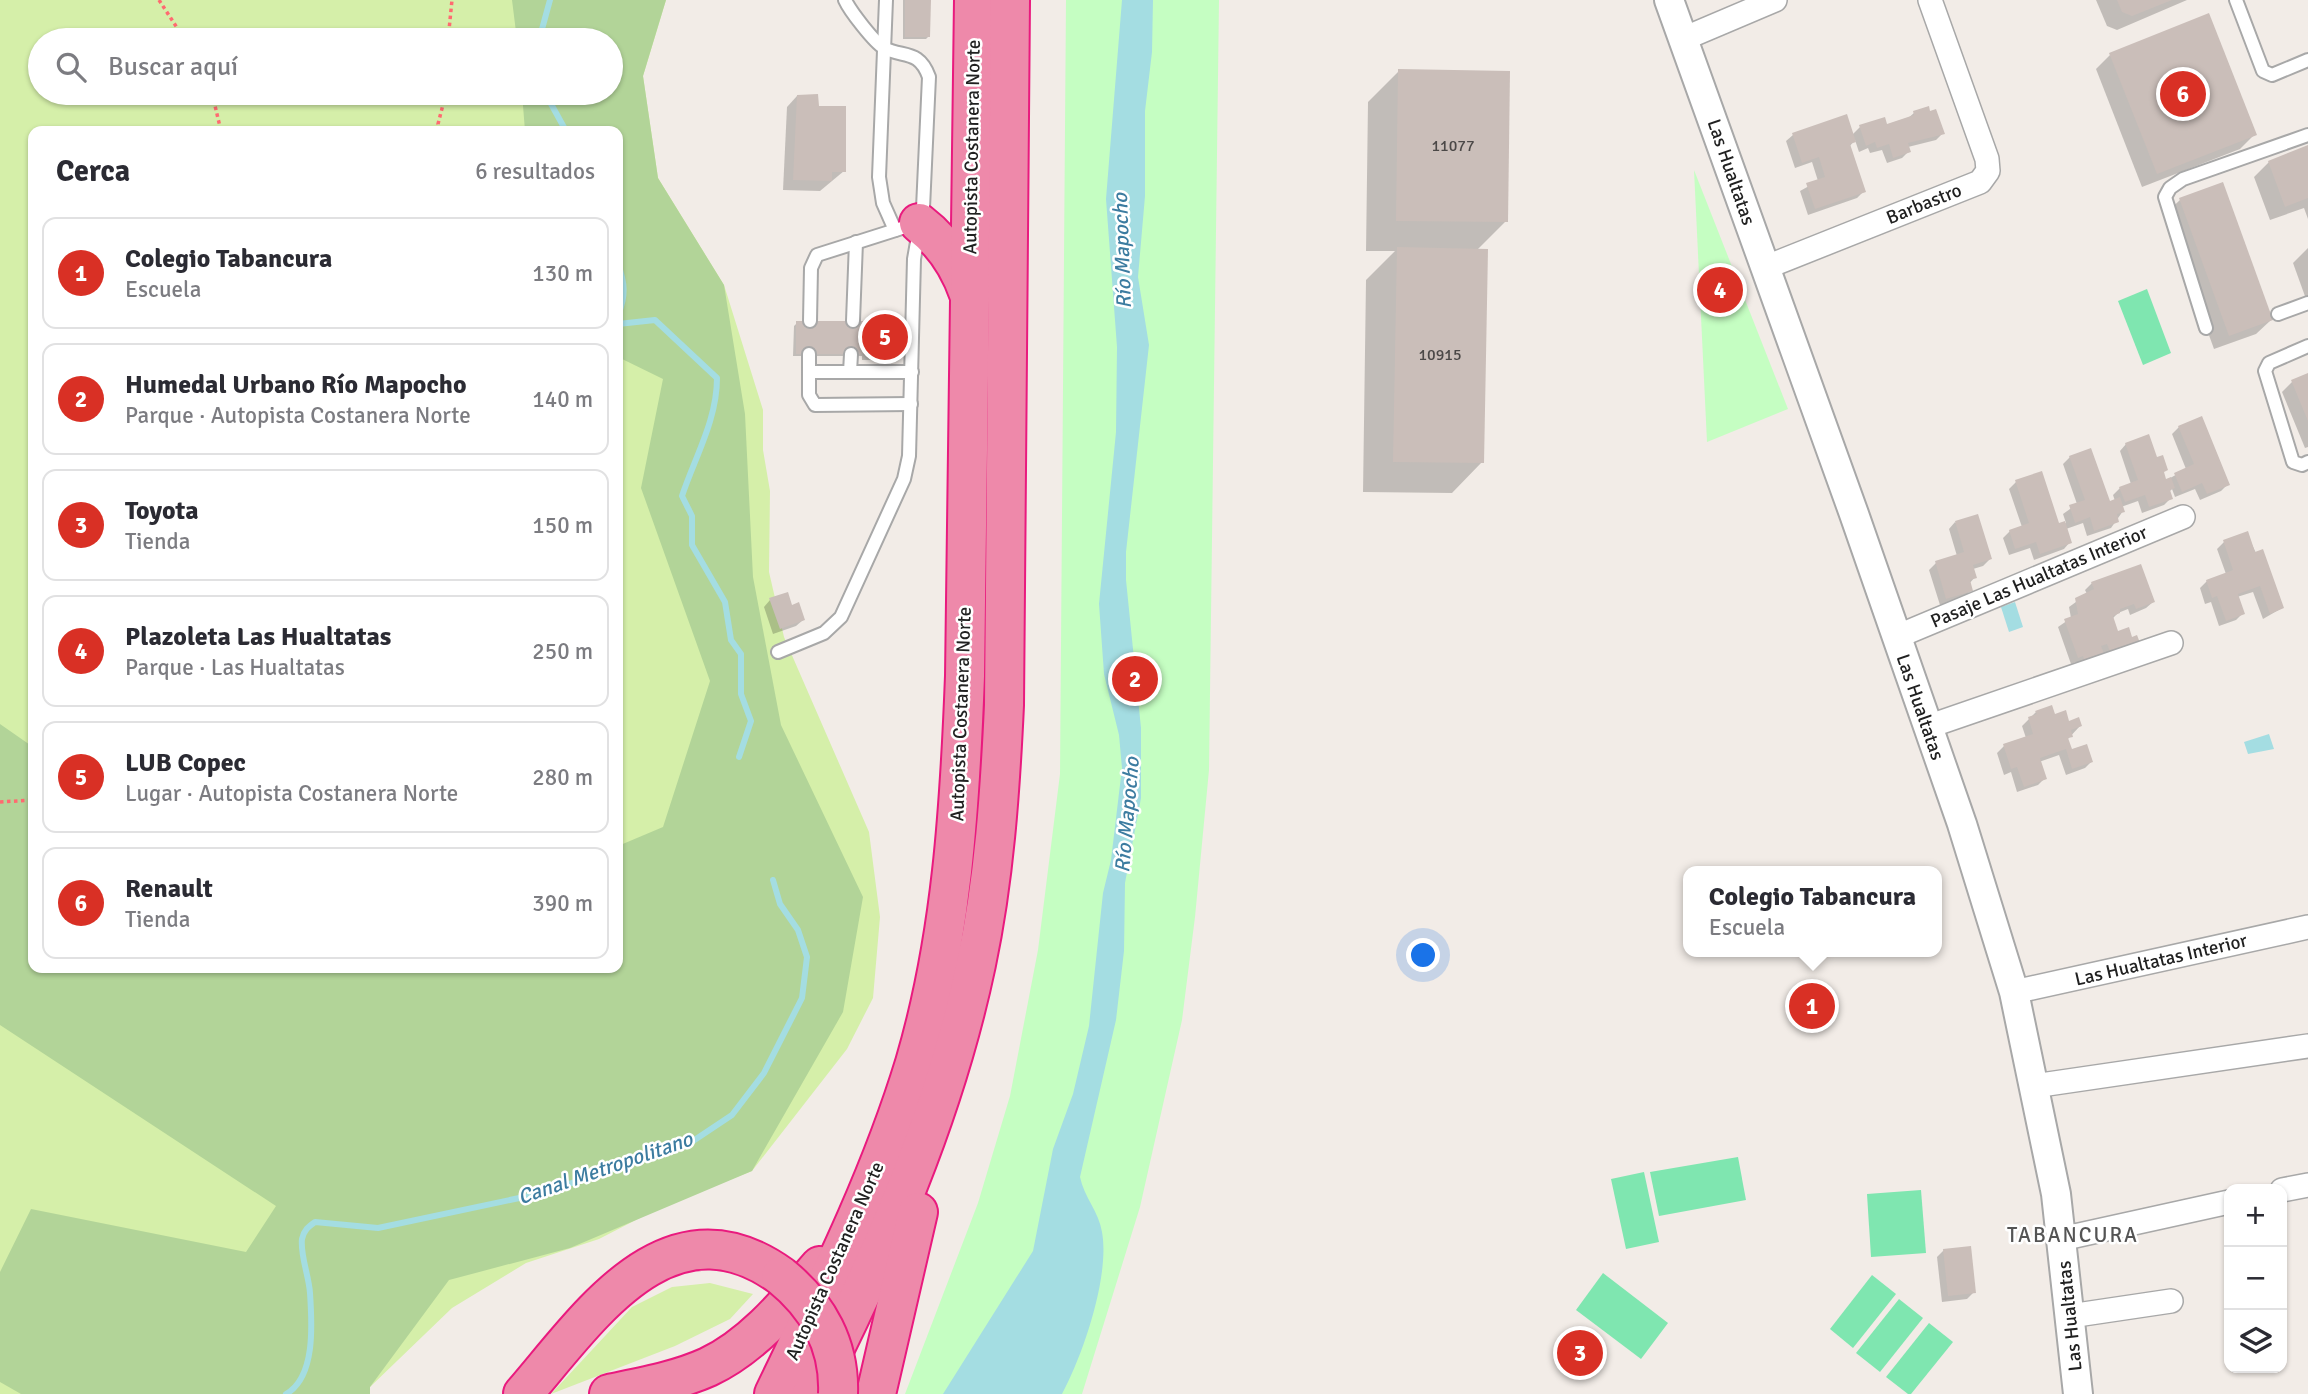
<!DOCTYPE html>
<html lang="es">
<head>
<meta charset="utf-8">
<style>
	:root { --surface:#fff; --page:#f2f2f3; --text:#2b2b33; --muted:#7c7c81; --line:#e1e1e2; --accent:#d93025 }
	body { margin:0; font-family:Signika,sans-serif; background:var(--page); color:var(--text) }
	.controls { position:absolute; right:21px; bottom:21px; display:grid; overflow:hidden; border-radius:14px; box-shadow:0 2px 5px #0004 }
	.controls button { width:63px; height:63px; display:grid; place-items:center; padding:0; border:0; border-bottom:2px solid var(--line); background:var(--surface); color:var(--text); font:35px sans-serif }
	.you { position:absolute; left:1424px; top:956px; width:24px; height:24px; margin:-18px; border:5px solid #fff; border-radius:50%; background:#1a73e8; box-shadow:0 0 0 10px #1a73e833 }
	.badge { display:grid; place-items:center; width:46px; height:46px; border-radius:50%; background:var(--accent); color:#fff; font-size:23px; font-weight:700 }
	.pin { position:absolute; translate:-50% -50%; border:4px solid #fff; box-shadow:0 2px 7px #0006 }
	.popup { position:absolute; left:1683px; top:866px; width:259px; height:91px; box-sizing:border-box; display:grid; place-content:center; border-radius:14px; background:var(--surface); filter:drop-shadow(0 2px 5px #0005); font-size:23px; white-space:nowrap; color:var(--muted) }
	.popup b { font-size:26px; color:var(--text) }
	.popup::after { content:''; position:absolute; left:50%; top:100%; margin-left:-14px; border:14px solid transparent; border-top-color:var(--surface) }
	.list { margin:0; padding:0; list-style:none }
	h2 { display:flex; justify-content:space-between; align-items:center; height:91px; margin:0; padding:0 28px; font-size:30px }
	h2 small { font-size:23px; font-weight:400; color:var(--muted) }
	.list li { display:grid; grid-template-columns:46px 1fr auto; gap:21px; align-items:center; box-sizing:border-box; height:112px; margin:0 14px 14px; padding:0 14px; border:2px solid var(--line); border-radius:14px }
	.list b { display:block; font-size:26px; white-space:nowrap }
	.list p { margin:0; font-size:23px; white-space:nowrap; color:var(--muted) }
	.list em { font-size:23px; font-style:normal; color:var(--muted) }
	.icon { flex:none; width:38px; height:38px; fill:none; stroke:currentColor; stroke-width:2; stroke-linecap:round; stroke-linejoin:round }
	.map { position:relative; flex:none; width:2308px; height:1394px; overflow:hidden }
	.search { position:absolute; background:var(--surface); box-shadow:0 2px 5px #0004; left:28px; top:28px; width:595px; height:77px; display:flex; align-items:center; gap:18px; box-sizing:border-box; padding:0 24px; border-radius:38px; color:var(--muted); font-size:26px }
	.panel { position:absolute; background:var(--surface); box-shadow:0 2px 5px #0004; left:28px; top:126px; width:595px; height:847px; border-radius:14px }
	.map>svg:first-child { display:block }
</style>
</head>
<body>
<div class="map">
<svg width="2308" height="1394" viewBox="0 0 2308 1394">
	<rect width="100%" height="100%" fill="#f2ece7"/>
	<g fill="#d5efa9" fill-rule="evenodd">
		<path d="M0,0H666L643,76L658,178L724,285L763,410V450L770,491L769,572L784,637L869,832L880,917L873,998L847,1049L752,1171L663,1206L599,1239L526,1263L452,1308L370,1387V1394H0ZM40,40H611V93H40ZM33,131H618V968H33Z"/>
		<path d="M710,1283L753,1294L730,1319L675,1346L551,1394L632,1307L672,1287Z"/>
	</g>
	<path fill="#b2d498" d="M512,0H666L643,76L658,178L724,285L745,414L753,577L781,725L863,897L843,1012L752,1171L570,1248L449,1280L370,1387V1394H21L0,1382V1272L31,1209L246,1252L276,1206L0,1025V724L33,747V968H618V846L663,827L710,681L641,488L663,379L618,357V131H525L522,93H611V40H517Z"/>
	<g fill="#c5fec2">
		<path d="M1066,0H1219L1209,770L1195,917L1182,1020L1140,1207L1082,1394H905L978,1203L1010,1096L1038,950L1060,774Z"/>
		<path d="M1694,170L1788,409L1707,442Z"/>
	</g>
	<g fill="#7fe6b0">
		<path d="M2147,289L2171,353L2143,365L2118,301Z"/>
		<path d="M1738,1157L1746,1200L1659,1216L1650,1172Z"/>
		<path d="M1644,1172L1659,1242L1626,1249L1611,1179Z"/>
		<path d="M1921,1190L1926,1253L1871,1257L1867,1194Z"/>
		<path d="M1603,1273L1668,1323L1641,1359L1576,1310Z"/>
		<path d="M1872,1275L1896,1294L1853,1348L1830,1329Z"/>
		<path d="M1899,1299L1923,1318L1880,1372L1856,1353Z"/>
		<path d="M1929,1323L1953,1342L1911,1394H1908L1886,1377Z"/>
	</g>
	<g fill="#a4dde2">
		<path d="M1122,0H1153L1152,52L1145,111V196L1138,277L1149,345L1126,552V580L1141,728V798L1125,883L1124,951L1116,1020L1080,1177C1084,1197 1099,1212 1102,1232C1110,1276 1083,1355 1062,1394H943L1033,1251L1053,1149L1073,1094L1089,1026L1103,893L1111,860L1122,768L1119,735L1104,674L1099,604L1116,432L1117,347L1106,199Z"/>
		<path d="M2015,602L2023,627L2009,632L2001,607Z"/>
		<path d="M2269,734L2274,749L2248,754L2244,742Z"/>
	</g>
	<g fill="#0003">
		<path d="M903,0H929V36L926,39H903Z"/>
		<path d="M2096,0H2187L2117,30L2107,26Z"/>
		<path d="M2110,55L2255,134L2240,149L2142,187L2096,69Z"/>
		<path d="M1399,71L1506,221L1477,250L1482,462L1452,493L1363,492L1366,280L1395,251H1366L1368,102Z"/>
		<path d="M797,96L817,108L844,171L820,191L783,190L787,107Z"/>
		<path d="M1914,113L1943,133L1936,140L1908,147L1909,151L1902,158L1887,163L1882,150L1870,153L1868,148L1859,152L1855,140L1849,147L1864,191L1857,198L1808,215L1800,191L1818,181L1812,162L1795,168L1786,141L1793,135H1852L1860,127H1886L1907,119Z"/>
		<path d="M2308,147V219L2304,208L2270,220L2254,177L2269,162Z"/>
		<path d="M2180,200L2271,320L2256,334L2214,349L2165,214Z"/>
		<path d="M2308,248V299H2306L2293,263Z"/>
		<path d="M797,323L900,353L893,360H862V356H793L794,326Z"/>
		<path d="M2308,375V447L2305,448L2282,392L2292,382Z"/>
		<path d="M2179,427L2228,484L2221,491L2200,500L2195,489L2175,497L2172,489L2169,492L2171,498L2164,505L2142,513L2138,501L2121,507L2123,511L2111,528L2087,536L2083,523L2066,529L2070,542L2064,549L2034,560L2030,548L2009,555L2003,538L2010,531L2022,527L2009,489L2016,482L2058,526L2066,523L2063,514L2077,504L2063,464L2070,457L2109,503L2115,501L2113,495L2120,488L2131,484L2120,451L2126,444L2162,473L2165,481L2186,469L2172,434Z"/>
		<path d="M1955,522L1990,559L1983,566L1973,569L1975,577L1969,584L1971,590L1964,597L1940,605L1929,570L1936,563L1957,556L1949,529Z"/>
		<path d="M2247,534L2282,608L2263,619L2253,592L2237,597L2243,613L2236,620L2219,626L2211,602L2205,604L2200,588L2207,581L2226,574L2217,549L2224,542Z"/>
		<path d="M2092,583L2153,602L2146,608L2130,615L2128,609L2118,613L2112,619L2117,633L2131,639L2104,660L2078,669L2076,662L2071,664L2058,627L2071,618L2069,607L2087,594L2085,590Z"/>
		<path d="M770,600L791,607L803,620L796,626L773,634L764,607Z"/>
		<path d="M2036,712L2080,726L2067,740L2071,752L2091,762L2085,768L2066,775L2059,755L2039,762L2045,778L2038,785L2017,792L2011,772L2004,775L1997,753L2004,746L2026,738L2022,726Z"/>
		<path d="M1944,1250L1974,1292L1967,1299L1942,1302L1937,1257Z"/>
	</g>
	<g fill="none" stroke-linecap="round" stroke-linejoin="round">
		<g stroke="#a4dde2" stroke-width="6">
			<path d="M539,40L550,0"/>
			<path d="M545,93L566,131"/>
			<path d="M618,264C625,283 626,296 618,315"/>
			<path d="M618,324L655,320L717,378C717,420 695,457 682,496L692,516V545L725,602L731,640L741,654V694L751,721L739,757"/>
			<path d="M286,1394C316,1377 312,1323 310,1293C309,1276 300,1255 302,1239C304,1230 308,1227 315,1222L378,1228L543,1193L693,1141L732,1115L764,1073L802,998L807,957L798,930L780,904L773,880"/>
		</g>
	</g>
	<g fill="#cabeb9">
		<path d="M905,0H931L930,37H905Z"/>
		<path d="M2117,0H2172L2132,16L2122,12Z"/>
		<path d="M2209,13L2257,135L2157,174L2109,53Z"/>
		<path d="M1398,69L1510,71L1508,222L1396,221Z"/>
		<path d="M818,94L819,106H846V172H832V181L793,180L797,95Z"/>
		<path d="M1929,106L1930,111L1936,109L1945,134L1908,143L1911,152L1893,158L1889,144L1877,148L1875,142L1866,146L1859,125L1885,117L1887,124L1914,115L1913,111Z"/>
		<path d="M1847,114L1856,142L1850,144L1866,192L1815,209L1806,183L1825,177L1819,157L1802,163L1792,133Z"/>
		<path d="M2308,145V198L2285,207L2268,161Z"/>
		<path d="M2223,182L2273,320L2229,336L2179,198Z"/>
		<path d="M1397,247L1488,249L1484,463L1393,462Z"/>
		<rect x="796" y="321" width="106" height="33"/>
		<path d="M2308,373V421L2291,380Z"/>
		<path d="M2202,416L2230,485L2207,494L2202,483L2182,492L2174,473L2194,464L2178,426Z"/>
		<path d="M2149,434L2157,457L2163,455L2168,470L2164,472L2166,479L2171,477L2175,488L2170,490L2173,499L2149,507L2145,495L2125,502L2119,487L2138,480L2125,443Z"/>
		<path d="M2091,448L2110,501L2120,497L2125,512L2117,514L2119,522L2094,531L2090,517L2075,523L2069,505L2085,500L2069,456Z"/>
		<path d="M2042,471L2059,523L2065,521L2072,543L2040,554L2036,542L2015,549L2009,530L2029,523L2015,480Z"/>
		<path d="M1978,514L1992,559L1973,565L1977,578L1970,580L1973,591L1946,599L1935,561L1964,552L1955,521Z"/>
		<path d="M2248,531L2255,552L2263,549L2284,608L2270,614L2260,586L2238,594L2245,614L2226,621L2217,596L2212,598L2206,580L2233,570L2223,540Z"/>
		<path d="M2141,564L2155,602L2136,609L2134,604L2120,609V613L2113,616L2118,631L2129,627L2132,637L2137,635L2140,643L2111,654L2107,644L2101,646L2105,656L2085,663L2083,656L2078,658L2064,619L2078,614L2075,598L2094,589L2091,582Z"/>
		<path d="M788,592L792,605L799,602L805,620L780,629L769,598Z"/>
		<path d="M2052,705L2055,714L2066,710L2069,721L2079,717L2082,726L2071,730L2073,737L2068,738L2072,749L2087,744L2093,762L2072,769L2066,749L2040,758L2047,779L2024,787L2017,767L2011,769L2003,744L2033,734L2028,717L2037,714L2035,711Z"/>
		<path d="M1971,1246L1976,1293L1948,1296L1943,1249Z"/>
	</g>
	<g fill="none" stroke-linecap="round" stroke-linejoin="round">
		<g stroke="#a8a8a8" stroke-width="16">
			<g id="service">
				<path d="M886,0L879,177L883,203L895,230"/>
				<path d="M2236,0L2263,71L2272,75L2308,60"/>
				<path d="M2278,314L2308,303"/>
				<path d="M810,321L811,268L817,255L902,228"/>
				<path d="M853,321L856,242"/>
				<path d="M2206,328L2165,197L2170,188L2183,179L2308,135"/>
				<path d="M2308,346L2269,363L2265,371L2293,462L2302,465L2308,462"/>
				<path d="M809,354V395L815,405L911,404"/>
				<path d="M809,372H912"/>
				<path d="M850,372L851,354"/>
				<path d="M778,652L824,633L841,617L904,479L909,456L914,259L923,208L929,77C919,49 903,58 884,48C874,42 850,11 845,0"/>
			</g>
		</g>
		<g stroke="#a8a8a8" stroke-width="26">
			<g id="minor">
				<path d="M1683,39L1775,0"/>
				<path d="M1764,268L1980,182L1988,171L1987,159L1930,0"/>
				<path d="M1896,637L2183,517"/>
				<path d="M1927,727L2171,643"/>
				<path d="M2014,992L2308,927"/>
				<path d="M2034,1086L2308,1046"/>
				<path d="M2282,1190L2308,1185"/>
				<path d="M2061,1239L2229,1202"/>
				<path d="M2070,1316L2171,1301"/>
			</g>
		</g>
		<g stroke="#a8a8a8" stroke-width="32">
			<path id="tertiary" d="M1669,0L1854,514L1962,824L2014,992L2056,1194L2078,1394"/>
		</g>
		<g stroke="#e91a7e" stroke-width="42">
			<g id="motorway">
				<path d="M919,223C944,242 959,265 969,294"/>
				<path d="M523,1394C588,1319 668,1195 781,1276"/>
				<path d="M609,1394C642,1387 677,1381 708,1367C753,1346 788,1303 820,1266"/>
				<path d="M774,1394C826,1286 880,1178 915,1063C952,938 960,806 965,676L974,0"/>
				<path d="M812,1394C882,1256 944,1116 976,964C994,879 1000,792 1004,705L1010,0"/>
				<path d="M876,1394L918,1212"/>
			</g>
		</g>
		<g stroke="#ff6a70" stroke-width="3.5" stroke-dasharray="3.5 3.5" stroke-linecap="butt">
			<path d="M159,0L185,40"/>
			<path d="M448,40L452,0"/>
			<path d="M212,93L221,131"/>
			<path d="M440,131L438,124L446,93"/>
			<path d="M0,802L33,800"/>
		</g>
		<use href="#service" stroke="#fff" stroke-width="12"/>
		<use href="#minor" stroke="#fff" stroke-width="23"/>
		<use href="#tertiary" stroke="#fff" stroke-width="28"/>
		<use href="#motorway" stroke="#ee89aa" stroke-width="38"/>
		<g stroke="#e91a7e" stroke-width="42" stroke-linecap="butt">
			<path id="motorway-bridge" d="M781,1276C818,1306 840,1346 838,1394"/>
		</g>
		<use href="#motorway-bridge" stroke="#ee89aa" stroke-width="38"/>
	</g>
	<g text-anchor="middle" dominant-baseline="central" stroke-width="5" stroke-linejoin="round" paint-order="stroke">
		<g font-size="16" fill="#4b4847">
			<text x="1453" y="146">11077</text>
			<text x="1440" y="355">10915</text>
		</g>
		<g font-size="19" fill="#212121" stroke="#fff">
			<text transform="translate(972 147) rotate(-89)">Autopista Costanera Norte</text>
			<text transform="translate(1731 172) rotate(71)">Las Hualtatas</text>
			<text transform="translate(1924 204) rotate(-22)">Barbastro</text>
			<text transform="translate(2039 577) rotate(-23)">Pasaje Las Hualtatas Interior</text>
			<text transform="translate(1920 707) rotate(71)">Las Hualtatas</text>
			<text transform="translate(961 714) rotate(-88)">Autopista Costanera Norte</text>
			<text transform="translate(2161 960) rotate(-13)">Las Hualtatas Interior</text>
			<text transform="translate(835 1261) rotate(-66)">Autopista Costanera Norte</text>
			<text transform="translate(2070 1316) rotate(-96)">Las Hualtatas</text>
		</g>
		<g font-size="21" font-style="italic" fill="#3c7ca0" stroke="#fff">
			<text transform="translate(1122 251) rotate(-92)">Río Mapocho</text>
			<text transform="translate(1127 815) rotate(-85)">Río Mapocho</text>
			<text transform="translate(605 1168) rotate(-19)">Canal Metropolitano</text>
		</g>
		<g font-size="21" letter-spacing="2" fill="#545454" stroke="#fff">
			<text x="2073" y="1235">TABANCURA</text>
		</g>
	</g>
</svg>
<div class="controls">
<button>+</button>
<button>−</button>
<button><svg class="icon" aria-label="layers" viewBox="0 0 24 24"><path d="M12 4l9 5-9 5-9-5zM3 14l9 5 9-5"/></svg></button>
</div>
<div class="you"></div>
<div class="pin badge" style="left:1812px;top:1006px">1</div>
<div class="popup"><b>Colegio Tabancura</b>Escuela</div>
<div class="pin badge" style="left:1135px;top:679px">2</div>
<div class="pin badge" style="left:1580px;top:1353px">3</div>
<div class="pin badge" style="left:1720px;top:290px">4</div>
<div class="pin badge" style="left:885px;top:337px">5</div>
<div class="pin badge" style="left:2183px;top:94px">6</div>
<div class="search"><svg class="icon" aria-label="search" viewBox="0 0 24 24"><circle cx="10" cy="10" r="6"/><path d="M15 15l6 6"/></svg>Buscar aquí</div>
<section class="panel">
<h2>Cerca<small>6 resultados</small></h2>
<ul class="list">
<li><span class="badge">1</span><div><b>Colegio Tabancura</b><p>Escuela</p></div><em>130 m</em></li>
<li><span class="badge">2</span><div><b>Humedal Urbano Río Mapocho</b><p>Parque · Autopista Costanera Norte</p></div><em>140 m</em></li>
<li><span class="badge">3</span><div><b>Toyota</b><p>Tienda</p></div><em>150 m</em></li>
<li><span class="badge">4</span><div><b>Plazoleta Las Hualtatas</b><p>Parque · Las Hualtatas</p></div><em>250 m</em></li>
<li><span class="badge">5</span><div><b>LUB Copec</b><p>Lugar · Autopista Costanera Norte</p></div><em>280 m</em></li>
<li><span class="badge">6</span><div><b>Renault</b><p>Tienda</p></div><em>390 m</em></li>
</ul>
</section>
</div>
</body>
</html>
